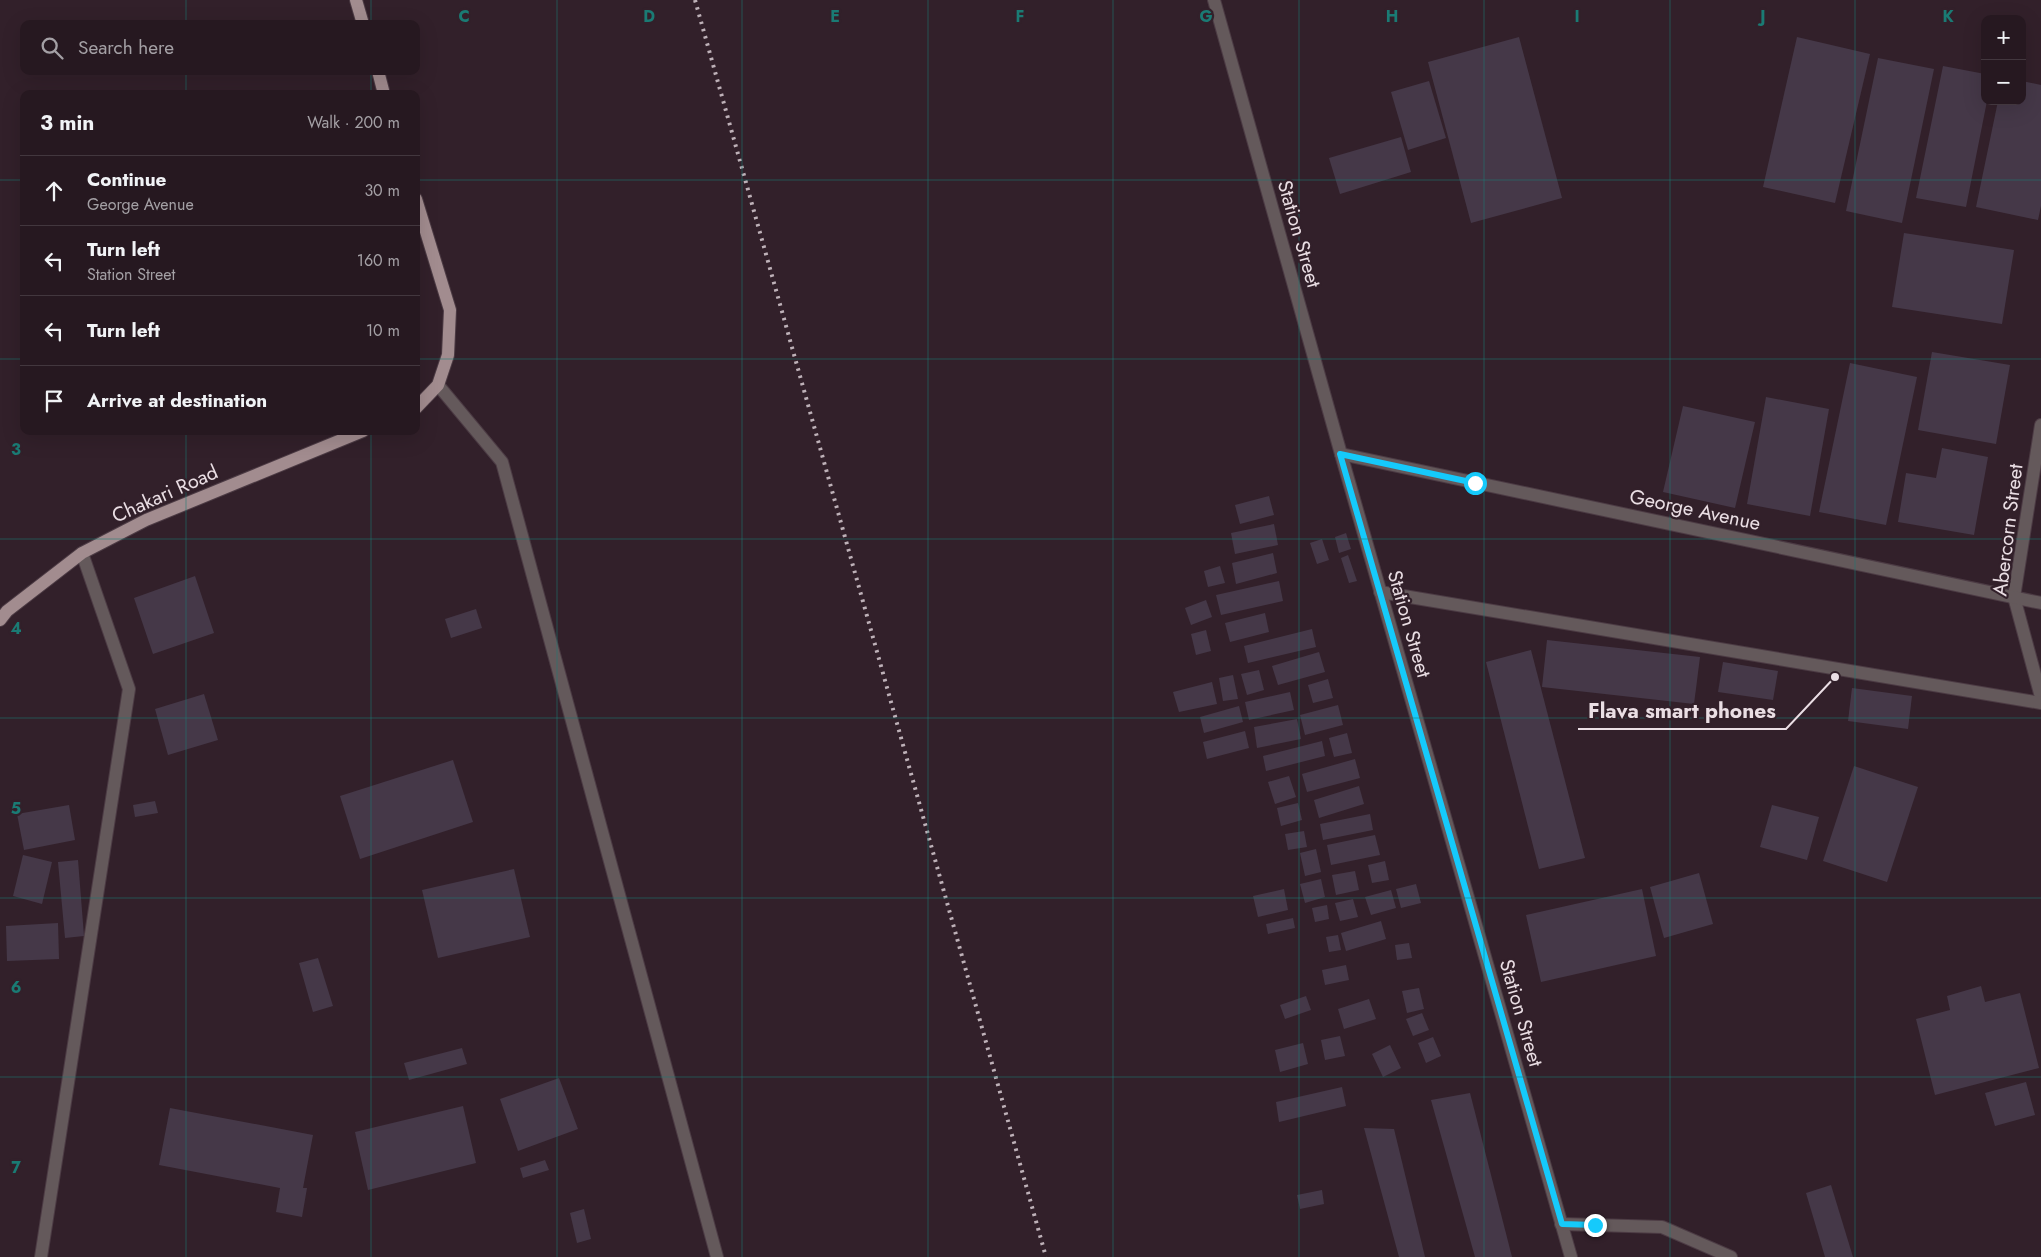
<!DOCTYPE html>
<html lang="en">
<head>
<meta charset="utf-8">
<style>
	:root { --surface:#261820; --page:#2e2129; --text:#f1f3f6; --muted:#a4a0a5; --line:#42373e }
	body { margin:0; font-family:Jost,sans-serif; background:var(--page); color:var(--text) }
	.controls { position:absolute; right:15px; top:15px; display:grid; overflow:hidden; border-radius:10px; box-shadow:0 5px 20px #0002 }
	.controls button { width:45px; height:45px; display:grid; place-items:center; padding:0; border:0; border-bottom:1px solid var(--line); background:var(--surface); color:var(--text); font:25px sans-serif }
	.stop { position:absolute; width:15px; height:15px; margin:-11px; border:4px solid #15cafb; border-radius:50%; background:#fff }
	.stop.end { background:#15cafb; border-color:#fff; box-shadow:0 1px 5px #0008 }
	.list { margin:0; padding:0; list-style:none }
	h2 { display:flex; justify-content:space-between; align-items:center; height:65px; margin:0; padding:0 20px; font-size:21px }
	h2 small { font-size:16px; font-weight:400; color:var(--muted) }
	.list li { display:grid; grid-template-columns:32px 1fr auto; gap:15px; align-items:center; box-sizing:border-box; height:70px; padding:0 20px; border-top:1px solid var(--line) }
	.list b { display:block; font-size:19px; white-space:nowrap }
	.list p { margin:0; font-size:16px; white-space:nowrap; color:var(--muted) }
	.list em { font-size:16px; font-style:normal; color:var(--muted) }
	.icon { flex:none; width:28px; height:28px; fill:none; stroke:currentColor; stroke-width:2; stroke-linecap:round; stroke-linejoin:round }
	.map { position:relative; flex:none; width:2041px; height:1257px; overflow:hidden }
	.search { position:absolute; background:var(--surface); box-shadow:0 5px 20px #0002; left:20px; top:20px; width:400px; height:55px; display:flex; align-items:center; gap:12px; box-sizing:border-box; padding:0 18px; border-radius:10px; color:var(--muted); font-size:19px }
	.panel { position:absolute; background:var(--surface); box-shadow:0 5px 20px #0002; left:20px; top:90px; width:400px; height:345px; border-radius:10px }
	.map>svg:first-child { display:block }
</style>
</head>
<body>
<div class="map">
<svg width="2041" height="1257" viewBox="0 0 2041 1257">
	<rect width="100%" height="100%" fill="#32202a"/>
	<g fill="#453848">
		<path d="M1519,37L1562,198L1471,223L1428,62Z"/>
		<path d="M1797,37L1870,54L1835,203L1763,187Z"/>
		<path d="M1878,58L1934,69L1902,223L1846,211Z"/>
		<path d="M1943,66L1985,74V101H1987L1966,207L1916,198Z"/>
		<path d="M1429,81L1446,138L1408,150L1391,92Z"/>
		<path d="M2022,81L2041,85V206L2038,220L1976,207L1998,101H2022Z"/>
		<path d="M1401,137L1411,172L1340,194L1329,158Z"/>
		<path d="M1904,233L2014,250L2002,324L1892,307Z"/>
		<path d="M1932,352L2010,365L1996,444L1918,430Z"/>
		<path d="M1850,363L1917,377L1886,525L1819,512Z"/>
		<path d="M1766,397L1829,409L1810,516L1747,504Z"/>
		<path d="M1683,406L1755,422L1735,508L1663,492Z"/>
		<path d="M1942,448L1988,457L1974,535L1898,522L1906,473L1936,478Z"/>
		<path d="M1269,496L1274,515L1240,524L1235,505Z"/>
		<path d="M1274,524L1278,545L1235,554L1231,533Z"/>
		<path d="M1346,533L1351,549L1339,553L1335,537Z"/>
		<path d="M1322,539L1329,560L1317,564L1310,543Z"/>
		<path d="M1273,553L1277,573L1236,584L1232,563Z"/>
		<path d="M1348,555L1357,581L1349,583L1341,558Z"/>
		<path d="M1220,566L1225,583L1208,587L1204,571Z"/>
		<path d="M195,576L214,633L153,654L134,598Z"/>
		<path d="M1279,581L1283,601L1221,615L1216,595Z"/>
		<path d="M1206,600L1212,617L1191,625L1185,608Z"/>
		<path d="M476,609L482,628L451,638L445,619Z"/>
		<path d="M1265,613L1269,632L1230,642L1225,623Z"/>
		<path d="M1312,629L1316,647L1248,663L1244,646Z"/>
		<path d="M1206,630L1211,651L1196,655L1191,634Z"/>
		<path d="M1547,640L1700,657L1694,704L1542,687Z"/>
		<path d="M1531,650L1585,858L1539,869L1486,662Z"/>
		<path d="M1319,652L1325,672L1278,685L1272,666Z"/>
		<path d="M1723,662L1778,671L1773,700L1718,692Z"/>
		<path d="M1259,670L1264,690L1247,695L1241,674Z"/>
		<path d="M1233,675L1238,699L1223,701L1219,678Z"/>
		<path d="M1328,679L1333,698L1313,703L1308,685Z"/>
		<path d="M1212,682L1217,704L1179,712L1173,692Z"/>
		<path d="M1852,688L1912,696L1908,729L1848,721Z"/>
		<path d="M1290,692L1294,710L1249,720L1245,702Z"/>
		<path d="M204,694L218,740L168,755L155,709Z"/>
		<path d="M1338,705L1343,725L1305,735L1300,715Z"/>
		<path d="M1239,706L1243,722L1204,733L1200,717Z"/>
		<path d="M1297,719L1301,739L1257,748L1254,727Z"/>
		<path d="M1245,731L1249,748L1207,759L1203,742Z"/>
		<path d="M1347,733L1352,753L1334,757L1329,738Z"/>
		<path d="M1322,741L1325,756L1266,771L1263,756Z"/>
		<path d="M1355,759L1360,778L1307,792L1302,774Z"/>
		<path d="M453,760L473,822L360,859L340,796Z"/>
		<path d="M1854,766L1918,787L1887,882L1823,861Z"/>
		<path d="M1289,776L1296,797L1275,804L1268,782Z"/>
		<path d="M1359,786L1364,804L1319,818L1314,800Z"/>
		<path d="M155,801L158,813L135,817L133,805Z"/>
		<path d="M1298,803L1302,820L1281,826L1277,808Z"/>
		<path d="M69,805L75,840L24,850L17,814Z"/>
		<path d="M1772,805L1819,817L1807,860L1760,847Z"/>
		<path d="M1370,814L1373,830L1323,840L1320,824Z"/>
		<path d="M1304,831L1307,847L1288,850L1285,834Z"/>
		<path d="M1375,835L1380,855L1331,865L1327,845Z"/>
		<path d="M1316,849L1321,872L1305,876L1300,853Z"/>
		<path d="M23,855L52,862L42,904L13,896Z"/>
		<path d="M78,860L84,936L65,938L58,862Z"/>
		<path d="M1385,861L1389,880L1372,883L1368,865Z"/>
		<path d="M514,869L530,937L438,958L422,890Z"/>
		<path d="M1355,871L1359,890L1336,895L1332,875Z"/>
		<path d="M1699,873L1713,924L1664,938L1650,887Z"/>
		<path d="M1321,879L1325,897L1305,903L1300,884Z"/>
		<path d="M1416,884L1421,903L1401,908L1396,889Z"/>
		<path d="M1284,889L1288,910L1258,917L1253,896Z"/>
		<path d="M1642,889L1656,956L1541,982L1526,915Z"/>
		<path d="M1391,890L1396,908L1371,915L1365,897Z"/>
		<path d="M1353,899L1358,917L1340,921L1335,903Z"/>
		<path d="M1327,905L1329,919L1315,922L1312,908Z"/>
		<path d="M1293,918L1295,928L1268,934L1266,924Z"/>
		<path d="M1381,921L1386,939L1346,951L1341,933Z"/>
		<path d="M58,923L59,959L7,961L6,926Z"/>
		<path d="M1338,935L1341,950L1329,952L1326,937Z"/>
		<path d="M1409,943L1412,958L1397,960L1395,945Z"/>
		<path d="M318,958L333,1006L313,1012L299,963Z"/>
		<path d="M1346,965L1349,980L1325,985L1322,970Z"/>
		<path d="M1981,986L1985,1002L2020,993L2039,1068L1935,1095L1916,1019L1950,1010L1947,996Z"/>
		<path d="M1419,988L1424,1009L1407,1013L1402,991Z"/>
		<path d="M1306,996L1311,1010L1285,1019L1280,1005Z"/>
		<path d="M1369,999L1376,1019L1344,1029L1338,1009Z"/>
		<path d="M1422,1013L1429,1030L1413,1036L1406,1019Z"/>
		<path d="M1340,1036L1345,1056L1325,1060L1321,1040Z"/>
		<path d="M1433,1037L1441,1056L1426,1063L1418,1043Z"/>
		<path d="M1303,1043L1308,1064L1280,1072L1275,1050Z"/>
		<path d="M1390,1045L1401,1068L1383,1077L1372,1054Z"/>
		<path d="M462,1048L467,1064L409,1080L404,1063Z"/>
		<path d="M559,1078L578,1129L518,1151L500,1099Z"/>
		<path d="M2026,1082L2035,1115L1995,1126L1985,1093Z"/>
		<path d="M1342,1087L1346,1106L1279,1122L1276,1102Z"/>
		<path d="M1470,1093L1512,1257H1475L1431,1100Z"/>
		<path d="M463,1106L476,1163L368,1190L355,1132Z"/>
		<path d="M170,1108L313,1135L303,1188H307L302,1217L276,1212L280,1188L159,1165Z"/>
		<path d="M1364,1128L1394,1129L1425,1257H1399Z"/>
		<path d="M545,1160L549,1170L523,1178L520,1168Z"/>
		<path d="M1831,1185L1853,1257H1825L1806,1193Z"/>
		<path d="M1322,1190L1324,1204L1300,1209L1297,1195Z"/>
		<path d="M584,1209L591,1239L577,1243L570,1213Z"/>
	</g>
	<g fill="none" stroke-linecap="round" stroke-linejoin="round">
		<g stroke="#4c3b44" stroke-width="14">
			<g id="minor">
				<path d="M1214,0L1341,454L1571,1257"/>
				<path d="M438,385L502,462L717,1257"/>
				<path d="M2041,425L2014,597L2041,697"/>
				<path d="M1341,454L2041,603"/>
				<path d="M1380,592L2041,703"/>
				<path d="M1561,1224L1662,1227L1731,1257"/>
				<path d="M41,1257L129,689L82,553"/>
			</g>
		</g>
		<g stroke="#4c3b44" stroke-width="14">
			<g id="major">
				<path d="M356,0L363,24"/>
				<path d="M378,71L384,94"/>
				<path d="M416,199L450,310L448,355L438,385L416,408"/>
				<path d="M0,620L7,611L82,553L146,520L363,431"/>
			</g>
		</g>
		<use href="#minor" stroke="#64595b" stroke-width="12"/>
		<use href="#major" stroke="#a28c8f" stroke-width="12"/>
		<path stroke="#beb1b8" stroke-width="4" stroke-dasharray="2.5 5" stroke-linecap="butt" d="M695,0L1046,1257"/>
	</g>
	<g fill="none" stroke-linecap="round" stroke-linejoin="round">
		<path stroke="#15cafb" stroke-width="6" d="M1475,483L1340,454L1562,1224L1595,1225"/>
	</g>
	<path fill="none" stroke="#1a7b74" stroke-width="1" stroke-opacity="0.55" d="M186,0V24M371,0V24M557,0V1257M742,0V1257M928,0V1257M1113,0V1257M1299,0V1257M1484,0V1257M1670,0V1257M1855,0V1257M186,71V94M371,71V94M0,180H24M416,180H2041M0,359H24M416,359H2041M186,431V1257M371,431V1257M0,539H2041M0,718H2041M0,898H2041M0,1077H2041"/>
	<g text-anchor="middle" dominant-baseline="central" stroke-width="4.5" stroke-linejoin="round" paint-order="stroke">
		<g font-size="20" fill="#eadee4" stroke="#32202a">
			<text transform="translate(1299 234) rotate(74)">Station Street</text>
			<text transform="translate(165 494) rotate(-24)">Chakari Road</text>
			<text transform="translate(1695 510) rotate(12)">George Avenue</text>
			<text transform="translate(2008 530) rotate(-83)">Abercorn Street</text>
			<text transform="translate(1409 624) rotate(74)">Station Street</text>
			<text transform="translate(1521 1013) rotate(74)">Station Street</text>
		</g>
	</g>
	<g font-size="16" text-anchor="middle" font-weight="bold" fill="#1a7b74" stroke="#32202a" stroke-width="4.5" stroke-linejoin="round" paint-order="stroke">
		<text x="464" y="22">C</text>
		<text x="649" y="22">D</text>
		<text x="835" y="22">E</text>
		<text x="1020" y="22">F</text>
		<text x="1206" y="22">G</text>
		<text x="1392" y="22">H</text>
		<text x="1577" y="22">I</text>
		<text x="1763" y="22">J</text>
		<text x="1948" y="22">K</text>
		<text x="16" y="455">3</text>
		<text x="16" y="634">4</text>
		<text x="16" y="814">5</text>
		<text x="16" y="993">6</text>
		<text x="16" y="1173">7</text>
	</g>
	<path fill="none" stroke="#eadee4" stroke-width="2" d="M1835 677L1786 729H1578"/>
	<circle fill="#eadee4" stroke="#32202a" stroke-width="2" cx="1835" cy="677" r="5"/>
	<g font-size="21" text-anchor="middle" font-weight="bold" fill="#eadee4" stroke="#32202a" stroke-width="4.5" stroke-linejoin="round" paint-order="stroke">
		<text x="1682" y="718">Flava smart phones</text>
	</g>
</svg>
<div class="controls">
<button>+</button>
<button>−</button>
</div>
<div class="stop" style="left:1475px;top:483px"></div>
<div class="stop end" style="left:1595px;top:1225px"></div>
<div class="search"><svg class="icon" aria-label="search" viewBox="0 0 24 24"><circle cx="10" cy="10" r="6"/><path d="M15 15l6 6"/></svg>Search here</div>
<section class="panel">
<h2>3 min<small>Walk · 200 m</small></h2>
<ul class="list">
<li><svg class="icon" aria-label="ahead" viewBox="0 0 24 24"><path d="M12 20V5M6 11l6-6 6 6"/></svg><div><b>Continue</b><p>George Avenue</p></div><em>30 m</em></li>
<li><svg class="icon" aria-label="left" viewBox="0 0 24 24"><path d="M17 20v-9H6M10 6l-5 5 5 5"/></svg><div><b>Turn left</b><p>Station Street</p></div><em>160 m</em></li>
<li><svg class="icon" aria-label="left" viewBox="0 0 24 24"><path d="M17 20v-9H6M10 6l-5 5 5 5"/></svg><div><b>Turn left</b></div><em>10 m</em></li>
<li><svg class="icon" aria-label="arrive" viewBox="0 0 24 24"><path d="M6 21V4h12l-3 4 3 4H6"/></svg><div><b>Arrive at destination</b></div></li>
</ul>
</section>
</div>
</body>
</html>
